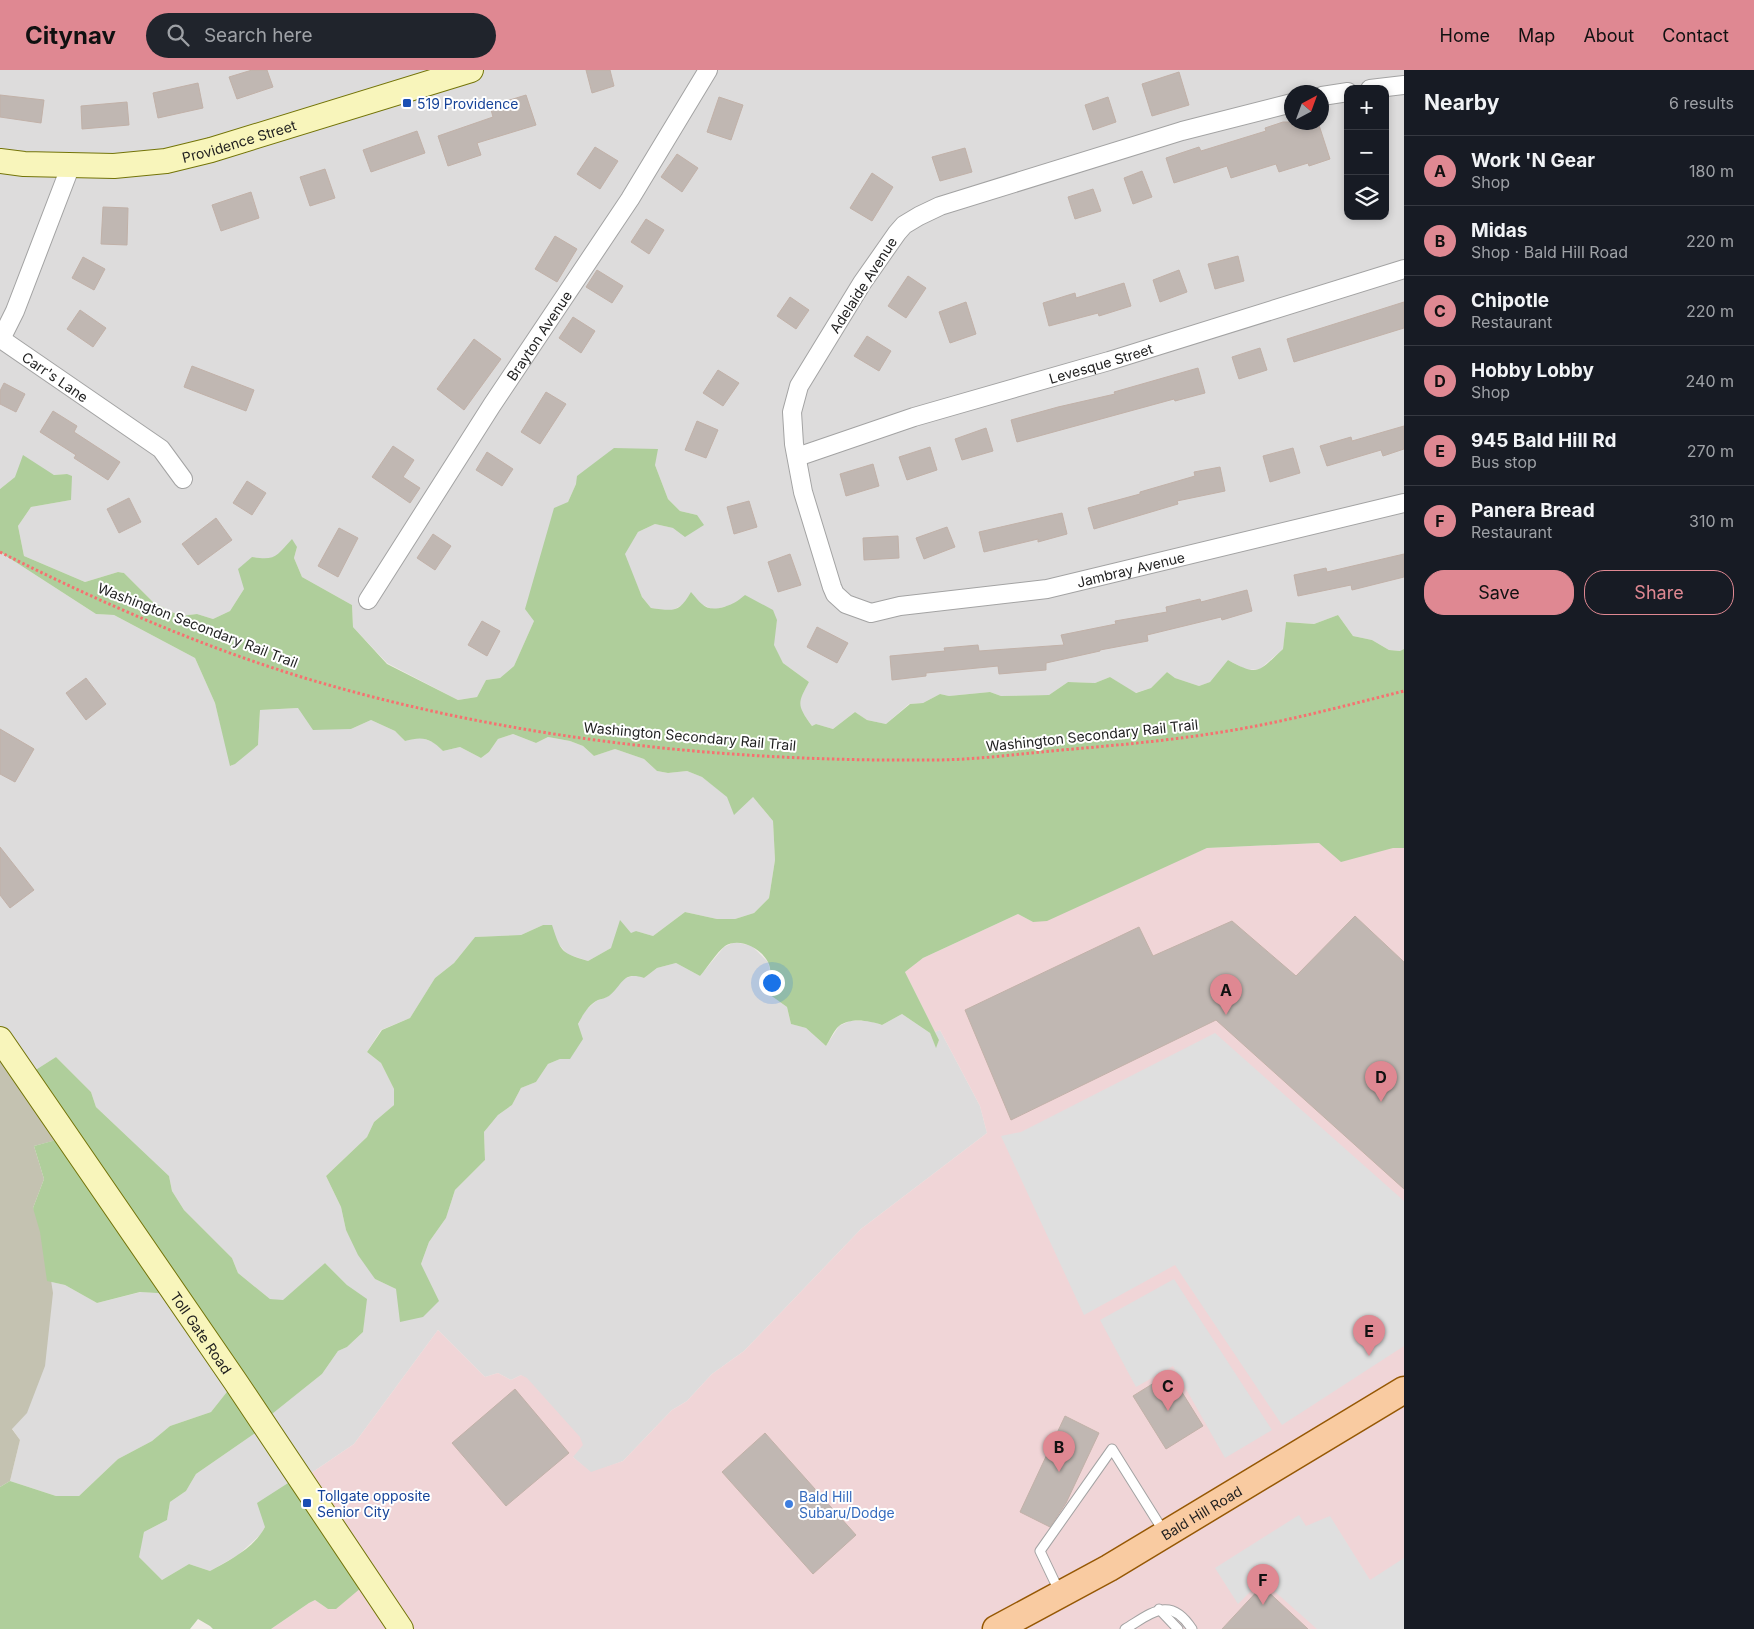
<!DOCTYPE html>
<html lang="en">
<head>
<meta charset="utf-8">
<style>
	:root { --surface:#171b24; --page:#20242c; --text:#f1f3f6; --muted:#9ea1a6; --line:#363941; --accent:#df8892 }
	body { margin:0; font-family:Inter,sans-serif; background:var(--page); color:var(--text) }
	.controls { position:absolute; right:15px; top:15px; display:grid; overflow:hidden; border-radius:10px; box-shadow:0 2px 8px #0003 }
	.controls button { width:45px; height:45px; display:grid; place-items:center; padding:0; border:0; border-bottom:1px solid var(--line); background:var(--surface); color:var(--text); font:25px sans-serif }
	.compass { position:absolute; left:1284px; top:15px; width:45px; height:45px; border-radius:50%; background:var(--surface); box-shadow:0 2px 8px #0003; rotate:41deg }
	.you { position:absolute; left:771px; top:912px; width:18px; height:18px; margin:-12px; border:4px solid #fff; border-radius:50%; background:#1a73e8; box-shadow:0 0 0 8px #1a73e833 }
	.badge { display:grid; place-items:center; width:32px; height:32px; border-radius:50%; background:var(--accent); color:#111; font-size:16px; font-weight:700 }
	.pin { position:absolute; translate:-50% -41px; filter:drop-shadow(0 1px 2px #0008) }
	.pin::after { content:''; position:absolute; top:26px; width:18px; height:15px; background:inherit; clip-path:polygon(0 0,100% 0,50% 100%) }
	.list { margin:0; padding:0; list-style:none }
	h2 { display:flex; justify-content:space-between; align-items:center; height:65px; margin:0; padding:0 20px; font-size:21px }
	h2 small { font-size:16px; font-weight:400; color:var(--muted) }
	.list li { display:grid; grid-template-columns:32px 1fr auto; gap:15px; align-items:center; box-sizing:border-box; height:70px; padding:0 20px; border-top:1px solid var(--line) }
	.list b { display:block; font-size:19px; white-space:nowrap }
	.list p { margin:0; font-size:16px; white-space:nowrap; color:var(--muted) }
	.list em { font-size:16px; font-style:normal; color:var(--muted) }
	.actions { display:flex; gap:10px; padding:15px 20px }
	.actions a { flex:1; padding:11px 0; border:1px solid var(--accent); border-radius:20px; text-align:center; font-size:18px; color:var(--accent) }
	.actions .main { background:var(--accent); color:#111 }
	.icon { flex:none; width:28px; height:28px; fill:none; stroke:currentColor; stroke-width:2; stroke-linecap:round; stroke-linejoin:round }
	.map { position:relative; flex:none; width:1404px; height:1559px; overflow:hidden }
	header { display:flex; align-items:center; gap:30px; box-sizing:border-box; height:70px; padding:0 25px; background:var(--accent); color:#111 }
	header strong { font-size:24px }
	nav { display:flex; gap:28px; margin-inline-start:auto; font-size:18px }
	.search { width:350px; height:45px; background:var(--page); display:flex; align-items:center; gap:12px; box-sizing:border-box; padding:0 18px; border-radius:28px; color:var(--muted); font-size:19px }
	main { display:flex }
	aside { flex:1; background:var(--surface) }
	.map>svg:first-child { display:block }
</style>
</head>
<body>
<header>
<strong>Citynav</strong>
<div class="search"><svg class="icon" aria-label="search" viewBox="0 0 24 24"><circle cx="10" cy="10" r="6"/><path d="M15 15l6 6"/></svg>Search here</div>
<nav><a>Home</a><a>Map</a><a>About</a><a>Contact</a></nav>
</header>
<main>
<div class="map">
<svg width="1404" height="1559" viewBox="0 0 1404 1559">
	<rect width="100%" height="100%" fill="#f0ebe6"/>
	<g fill="#dddcdc" fill-rule="evenodd">
		<path d="M0,0H1404V579L1400,581L1389,580L1372,570L1353,566L1338,545L1314,554L1286,552L1283,579L1260,599L1247,600L1228,590L1210,612L1199,616L1175,608L1167,602L1151,618L1135,623L1110,607L1095,613L1068,612L1049,625L1001,626L990,622L949,626L940,624L923,633L909,634L886,654L867,650L855,642L833,659L816,654L812,656L800,639V628L809,612L783,593L773,575L777,550L736,533L714,540L703,535L684,534L671,541L651,538L642,527L624,484L638,462L655,454L673,458L697,445L680,441L668,429L655,395L576,414L568,432L534,551L514,596L500,608L486,610L477,627L458,630L387,593L353,557L352,535L302,507L294,488L297,477L273,489H264L252,487L244,519L230,541L213,549L197,544L180,546L154,533L124,503L118,502L85,512L24,486L18,456L31,437L71,430L67,404L54,405L45,401L15,407L0,419ZM1348,19H1385V146H1348ZM1292,22H1322V52H1292Z"/>
		<path d="M0,482L96,544L114,545L195,588L215,633L231,696L258,675L260,640L299,638L351,659L371,650L395,661L405,671L420,667L435,673L443,681L460,677L481,688L489,682L498,669L513,664L536,673L548,667L570,671L583,676L594,686L615,679L644,689L657,701L668,703L687,701L702,707L728,727H753L773,751L775,790L769,828L754,843L735,849H717L685,842L653,866L636,861L611,878L588,891L567,884L543,855L521,865L475,867L454,893L435,908L410,948L381,960L367,982L381,993L394,1019V1035L374,1052L367,1067L326,1106L341,1137L346,1160L375,1209L396,1219L421,1194L429,1172L446,1148L455,1120L485,1090L484,1062L498,1045L512,1035L521,1018L536,1012L548,994L560,989L585,941L596,931L609,926L623,909L636,905L644,908L657,898L676,893L700,906L724,877L735,872L752,876L768,892L771,905L766,922L787,937L791,954L806,958L826,976L839,956L850,951H870L882,955L902,944L930,963L936,977L939,970L935,962L940,960L980,1036L987,1063L861,1159L744,1281L712,1304L687,1331L672,1340L623,1391L591,1403L573,1387L521,1305L511,1310L498,1303L485,1307L438,1260L354,1374L304,1408L265,1457L260,1465L238,1485L210,1501L189,1494L162,1510L138,1486L144,1462L167,1450L170,1432L186,1421L196,1404L264,1357L262,1352L322,1304L338,1281L347,1277L363,1262L366,1229L347,1215L325,1193L283,1231L270,1229L238,1203L232,1188L184,1140L172,1121L169,1106L96,1037L91,1022L56,987L23,1008L0,976Z"/>
		<path d="M47,1211L65,1215L97,1233L141,1222L173,1224L234,1313L211,1342L170,1356L152,1371L118,1389L79,1426H56L10,1411L20,1370L3,1345Z"/>
	</g>
	<path fill="#f0d5d7" d="M1320,773L1404,778V1559H271L309,1533L315,1530L328,1539L304,1408L354,1374L438,1260L485,1307L498,1303L511,1310L521,1305L527,1308L580,1367L583,1375L573,1387L591,1402L623,1391L672,1340L687,1331L712,1304L744,1281L861,1159L987,1063L980,1036L940,960L935,962L905,902L923,888L1018,844L1033,852L1207,778Z"/>
	<path fill="#c4c2b1" d="M0,977L64,1068L34,1076L44,1109L33,1138L42,1152L53,1223L45,1296L27,1343L12,1359L20,1370L10,1411L0,1417Z"/>
	<g fill="#afce9b">
		<path d="M614,378L658,379L655,395L668,429L680,441L697,445L704,455L685,467L673,458L655,454L638,462L625,484L642,527L651,538C674,541 679,543 691,522C702,535 706,542 724,537C733,534 738,531 745,525L773,540L777,550L774,575L783,593L809,612C797,634 797,635 812,656L816,654L833,659L855,642L867,650L886,654L910,634L923,633L940,624L949,626L990,622L1001,626L1049,625L1068,612L1095,613L1110,607L1136,623L1151,618L1167,602L1175,608L1199,616L1210,612L1228,590C1259,607 1258,602 1283,579L1286,552L1314,554L1338,545L1353,566L1372,570L1389,580L1400,581L1404,579V778H1393L1341,792L1319,773L1207,778L1047,851L1033,852L1018,844L923,888L905,902L939,970L936,978L930,963L902,944L882,955C870,951 851,947 839,956C834,960 830,970 826,976L806,958L791,954L787,937L766,922C769,913 773,902 768,892C761,878 739,867 725,876C717,882 707,898 700,906L676,893L657,898L644,908C622,901 623,915 609,926C606,928 601,929 598,930C588,935 583,945 578,954L583,969L570,989H560L548,994L536,1012L521,1018L512,1035L498,1045L484,1062L485,1090L455,1120L446,1148L429,1172L421,1194L439,1231L423,1247L400,1252L396,1219L375,1209L358,1185L346,1160L341,1137L326,1106L367,1067L374,1052L394,1035V1019L381,993L367,982L382,960L410,948L435,908L454,893L475,867L521,865L543,855H552C561,882 561,883 588,891L611,878L620,850L631,863L636,861L653,866L685,842L717,849H735L754,843L769,828L775,790L773,751L753,727L734,745L727,727L702,707L687,701L668,703L657,701L644,689L615,679L594,686L583,676L570,671L548,667L536,673L513,664L498,669L489,682L481,688L460,677L443,681C430,668 423,666 405,671L395,661L371,650L351,659L313,660L298,638L260,640L258,675L235,694L230,696L215,633L195,588L114,545L96,544L0,482V419L15,407L23,385L54,405L67,404L72,406L71,430L31,437L18,456L24,486L85,512L118,502L124,503L154,533L180,546L197,544L213,549L230,541L244,519L238,499L252,487C276,491 276,486 292,469L297,477L294,488L302,507L352,535L353,557L387,594L458,630L477,627L486,610L500,608L514,596L534,551L525,539L554,438L568,432L576,414L577,406Z"/>
		<path d="M56,987L91,1022L96,1037L169,1106L172,1121L184,1140L232,1188L238,1203L270,1229L283,1230L325,1193L347,1215L367,1229L363,1262L347,1277L338,1281L322,1304L262,1352L264,1357L196,1404L186,1421L170,1432L167,1450L144,1462L139,1487L162,1510L189,1494L210,1501C230,1490 254,1478 265,1457L257,1433L299,1406L368,1512L336,1539H328L315,1530L309,1533L271,1559H213L210,1556L198,1549L190,1559H0V1417L10,1411L56,1426H79L118,1389L152,1371L170,1356L211,1342L234,1313L173,1224L140,1222L97,1233L65,1215L47,1211L40,1162L33,1138L44,1109L34,1076L63,1068L23,1008Z"/>
	</g>
	<g fill="#dfdfdf">
		<path d="M1215,963L1404,1131V1276L1282,1355L1175,1195L1084,1245L1001,1066L1021,1062Z"/>
		<path d="M1174,1209L1272,1360L1225,1388L1173,1296L1136,1317L1100,1250Z"/>
		<path d="M1299,1445L1306,1456L1330,1446L1370,1510L1404,1488V1559H1317L1262,1510L1238,1534L1215,1498Z"/>
	</g>
	<g fill="#c0b7b2" stroke="#c1b1a8">
		<path d="M252,0H267L273,17L237,29L229,7Z"/>
		<path d="M586,0H610L614,16L592,23Z"/>
		<path d="M1179,2L1189,35L1152,46L1142,14Z"/>
		<path d="M198,13L203,38L158,48L153,23Z"/>
		<path d="M0,25L44,30L41,53L0,47Z"/>
		<path d="M526,25L536,55L477,73L481,85L448,96L438,66L493,47L490,36Z"/>
		<path d="M719,27L743,35L731,70L707,62Z"/>
		<path d="M1108,27L1116,52L1093,60L1085,35Z"/>
		<path d="M127,32L129,55L82,59L81,36Z"/>
		<path d="M1283,52H1318L1330,89L1309,96L1308,93L1279,102L1276,94L1231,108L1227,96L1174,113L1166,88L1199,77L1201,81L1266,61L1265,58Z"/>
		<path d="M417,61L425,83L371,102L363,80Z"/>
		<path d="M595,77L618,91L600,119L577,104Z"/>
		<path d="M965,78L972,102L940,111L932,87Z"/>
		<path d="M677,84L698,98L682,122L661,107Z"/>
		<path d="M325,99L335,128L310,136L300,107Z"/>
		<path d="M1142,101L1152,127L1133,134L1124,108Z"/>
		<path d="M872,103L893,117L872,151L850,138Z"/>
		<path d="M1093,119L1101,141L1075,149L1068,127Z"/>
		<path d="M251,122L259,148L221,161L212,135Z"/>
		<path d="M103,137L128,138L127,175L101,174Z"/>
		<path d="M646,149L664,160L649,184L631,172Z"/>
		<path d="M555,166L577,179L557,212L535,199Z"/>
		<path d="M1238,186L1244,211L1215,219L1208,194Z"/>
		<path d="M83,187L105,199L94,220L72,208Z"/>
		<path d="M597,200L623,216L612,233L586,217Z"/>
		<path d="M1179,200L1187,222L1160,232L1153,210Z"/>
		<path d="M908,206L926,218L906,248L888,236Z"/>
		<path d="M1124,213L1131,236L1099,246L1098,243L1049,256L1043,233L1075,223L1076,228Z"/>
		<path d="M790,227L809,240L796,259L777,246Z"/>
		<path d="M966,232L976,264L950,273L939,242Z"/>
		<path d="M1404,232V258L1294,292L1287,269Z"/>
		<path d="M80,240L106,258L93,277L67,259Z"/>
		<path d="M573,247L595,261L581,283L559,268Z"/>
		<path d="M867,266L891,281L879,301L854,286Z"/>
		<path d="M474,269L501,289L464,340L437,319Z"/>
		<path d="M1260,278L1267,300L1239,309L1232,287Z"/>
		<path d="M192,296L254,320L246,341L184,317Z"/>
		<path d="M1198,298L1205,323L1175,331L1174,329L1017,372L1011,350L1058,337L1115,324L1114,322Z"/>
		<path d="M718,300L739,313L723,336L703,323Z"/>
		<path d="M4,313L25,324L16,342L0,334V321Z"/>
		<path d="M546,322L566,334L540,374L521,362Z"/>
		<path d="M53,341L77,356L74,362L120,392L108,410L74,388L76,385L40,362Z"/>
		<path d="M697,351L718,360L706,388L685,380Z"/>
		<path d="M1404,356V379L1383,386L1381,380L1327,396L1320,376L1351,367L1352,371Z"/>
		<path d="M986,358L993,381L962,390L955,369Z"/>
		<path d="M393,376L414,390L403,407L420,418L410,433L372,407Z"/>
		<path d="M930,377L937,400L907,410L899,387Z"/>
		<path d="M1293,378L1300,403L1270,412L1263,386Z"/>
		<path d="M487,382L513,399L502,416L476,400Z"/>
		<path d="M873,394L879,416L846,426L840,404Z"/>
		<path d="M1220,397L1225,421L1177,431L1178,434L1094,459L1088,438L1140,424V422L1195,406L1194,402Z"/>
		<path d="M247,411L266,423L252,445L233,433Z"/>
		<path d="M129,428L141,452L119,463L107,439Z"/>
		<path d="M749,431L757,457L734,464L727,437Z"/>
		<path d="M1062,443L1067,464L1038,472V469L984,482L979,462Z"/>
		<path d="M216,448L232,470L198,495L182,474Z"/>
		<path d="M947,457L955,477L924,489L916,468Z"/>
		<path d="M339,458L358,468L338,507L318,496Z"/>
		<path d="M433,464L451,476L435,500L417,488Z"/>
		<path d="M898,466L899,488L864,490L863,468Z"/>
		<path d="M790,484L801,515L778,522L768,492Z"/>
		<path d="M1404,484V507L1352,520L1351,515L1298,526L1294,505L1326,498L1327,502Z"/>
		<path d="M1247,520L1252,541L1222,550L1221,547L1147,565L1148,571L1100,580V581L1046,593V600L999,604L998,596L926,603V606L892,610L890,586L945,581L944,578L978,575L979,581L1064,575L1061,565L1116,554L1115,551L1167,542L1166,537L1200,529L1201,532Z"/>
		<path d="M482,551L500,561L487,586L468,575Z"/>
		<path d="M817,557L848,573L837,593L807,577Z"/>
		<path d="M86,608L106,634L86,650L66,623Z"/>
		<path d="M0,659L34,679L15,712L0,704Z"/>
		<path d="M0,777L34,820L10,838L0,825Z"/>
		<path d="M1355,846L1404,892V1119L1216,950L1011,1050L965,940L1139,857L1153,886L1232,851L1296,906Z"/>
		<path d="M1170,1303L1203,1356L1166,1379L1133,1326Z"/>
		<path d="M515,1319L569,1383L506,1436L452,1373Z"/>
		<path d="M1065,1346L1099,1363L1066,1433L1050,1457L1020,1442Z"/>
		<path d="M765,1363L856,1465L813,1504L722,1402Z"/>
		<path d="M1262,1516L1308,1559H1222Z"/>
	</g>
	<g fill="none" stroke-linecap="round" stroke-linejoin="round">
		<g stroke="#a3a3a3" stroke-width="11">
			<g id="service">
				<path d="M1060,1523L1040,1481L1112,1379L1164,1462"/>
				<path d="M1159,1539L1178,1559"/>
				<path d="M1125,1559C1152,1543 1170,1525 1192,1559"/>
			</g>
		</g>
		<g stroke="#a3a3a3" stroke-width="20">
			<g id="minor">
				<path d="M1370,19L1404,15"/>
				<path d="M1322,26L1348,22"/>
				<path id="s1" d="M1292,33L1182,61L940,136L919,146L904,155L897,163L862,213L799,316L792,342L794,374L803,422L832,517L835,524L846,534L871,543L900,536L1047,519L1404,433"/>
				<path id="s2" d="M1,269L161,379L183,409"/>
				<path d="M1,269L15,241L71,95"/>
				<path id="s3" d="M797,387L914,347L1109,291L1404,199"/>
				<path id="s4" d="M368,530L492,335L630,129L708,0"/>
			</g>
		</g>
		<g stroke="#737408" stroke-width="26">
			<g id="secondary">
				<path id="s5" d="M0,91L24,94L114,96L166,91L211,80L471,0"/>
				<path id="s6" d="M0,969L235,1311L401,1559"/>
			</g>
		</g>
		<g stroke="#965804" stroke-width="29">
			<g id="primary">
				<path id="s7" d="M996,1559L1109,1498L1404,1320"/>
			</g>
		</g>
		<path stroke="#f67170" stroke-width="3" stroke-dasharray="2.5 2.5" stroke-linecap="butt" d="M0,482C99,532 202,577 308,609C510,669 721,692 932,690C975,690 1018,684 1062,680C1119,675 1177,670 1234,660C1292,650 1348,635 1404,621"/>
		<use href="#service" stroke="#fff" stroke-width="9"/>
		<use href="#minor" stroke="#fff" stroke-width="18"/>
		<use href="#secondary" stroke="#f8f5bb" stroke-width="24"/>
		<use href="#primary" stroke="#f9cba1" stroke-width="26"/>
	</g>
	<g fill="#1a4fb4" stroke="#fff" stroke-width="2">
		<rect x="402" y="28" width="10" height="10" rx="2.5"/>
		<rect x="302" y="1428" width="10" height="10" rx="2.5"/>
	</g>
	<circle fill="#3f7fe0" stroke="#fff" stroke-width="2" cx="789" cy="1434" r="5"/>
	<g text-anchor="middle" dominant-baseline="central" stroke-width="4" stroke-linejoin="round" paint-order="stroke">
		<g font-size="14" fill="#164399" stroke="#fff" text-anchor="start">
			<text x="417" y="33">519 Providence</text>
			<text x="317" y="1425">Tollgate opposite<tspan x="317" dy="16">Senior City</tspan></text>
		</g>
		<g font-size="14" fill="#1f1f1f" stroke="#fff">
			<text stroke="none"><textPath href="#s5" startOffset="242">Providence Street</textPath></text>
			<text transform="translate(863 215) rotate(-57)">Adelaide Avenue</text>
			<text stroke="none"><textPath href="#s4" startOffset="315">Brayton Avenue</textPath></text>
			<text stroke="none"><textPath href="#s3" startOffset="318">Levesque Street</textPath></text>
			<text stroke="none"><textPath href="#s2" startOffset="66">Carr's Lane</textPath></text>
			<text stroke="none"><textPath href="#s1" startOffset="1120">Jambray Avenue</textPath></text>
			<text transform="translate(198 555) rotate(21)">Washington Secondary Rail Trail</text>
			<text transform="translate(1092 665) rotate(-6)">Washington Secondary Rail Trail</text>
			<text transform="translate(690 666) rotate(5)">Washington Secondary Rail Trail</text>
			<text stroke="none"><textPath href="#s6" startOffset="356">Toll Gate Road</textPath></text>
			<text stroke="none"><textPath href="#s7" startOffset="236">Bald Hill Road</textPath></text>
		</g>
		<g font-size="14" fill="#366cbe" stroke="#fff" text-anchor="start">
			<text x="799" y="1426">Bald Hill<tspan x="799" dy="16">Subaru/Dodge</tspan></text>
		</g>
	</g>
</svg>
<div class="controls">
<button>+</button>
<button>−</button>
<button><svg class="icon" aria-label="layers" viewBox="0 0 24 24"><path d="M12 4l9 5-9 5-9-5zM3 14l9 5 9-5"/></svg></button>
</div>
<svg class="compass" viewBox="-18 -18 36 36"><path d="M0-13l5 13h-10z" fill="#e53935"/><path d="M0 13l5-13h-10z" fill="#9ea1a6"/></svg>
<div class="you"></div>
<div class="pin badge" style="left:1226px;top:945px">A</div>
<div class="pin badge" style="left:1059px;top:1402px">B</div>
<div class="pin badge" style="left:1168px;top:1341px">C</div>
<div class="pin badge" style="left:1381px;top:1032px">D</div>
<div class="pin badge" style="left:1369px;top:1286px">E</div>
<div class="pin badge" style="left:1263px;top:1535px">F</div>
</div>
<aside>
<h2>Nearby<small>6 results</small></h2>
<ul class="list">
<li><span class="badge">A</span><div><b>Work 'N Gear</b><p>Shop</p></div><em>180 m</em></li>
<li><span class="badge">B</span><div><b>Midas</b><p>Shop · Bald Hill Road</p></div><em>220 m</em></li>
<li><span class="badge">C</span><div><b>Chipotle</b><p>Restaurant</p></div><em>220 m</em></li>
<li><span class="badge">D</span><div><b>Hobby Lobby</b><p>Shop</p></div><em>240 m</em></li>
<li><span class="badge">E</span><div><b>945 Bald Hill Rd</b><p>Bus stop</p></div><em>270 m</em></li>
<li><span class="badge">F</span><div><b>Panera Bread</b><p>Restaurant</p></div><em>310 m</em></li>
</ul>
<div class="actions"><a class="main">Save</a><a>Share</a></div>
</aside>
</main>
</body>
</html>
